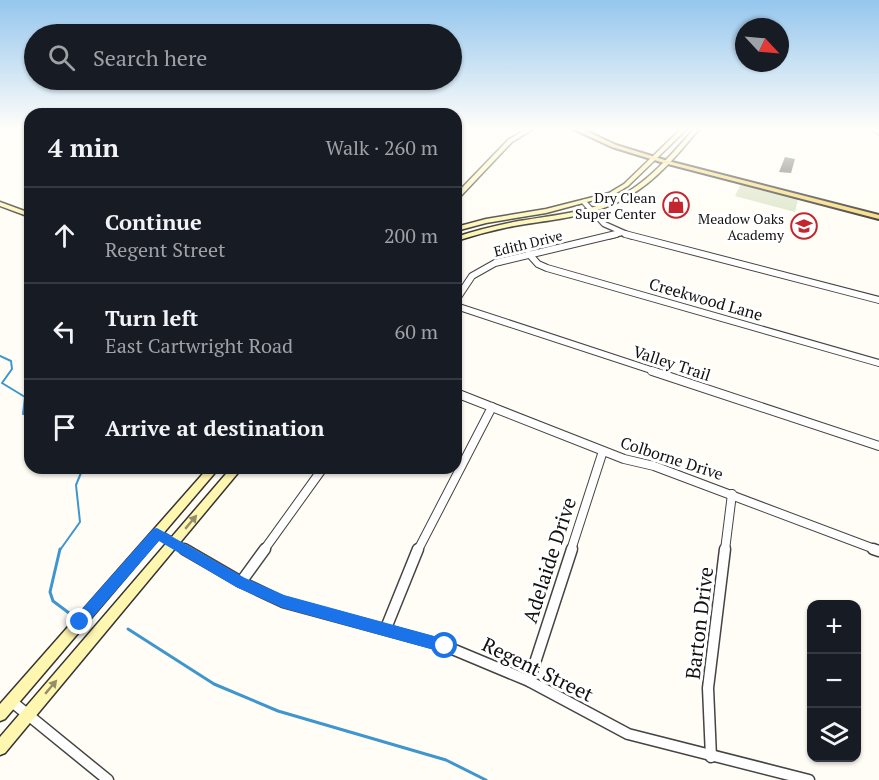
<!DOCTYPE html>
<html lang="en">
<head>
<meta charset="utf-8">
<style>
	:root { --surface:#171b24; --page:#242831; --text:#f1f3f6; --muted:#9ea1a6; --line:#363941 }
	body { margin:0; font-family:"PT Serif",serif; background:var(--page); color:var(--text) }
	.controls { position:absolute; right:18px; bottom:18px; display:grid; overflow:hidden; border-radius:12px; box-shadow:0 2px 4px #0004 }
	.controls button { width:54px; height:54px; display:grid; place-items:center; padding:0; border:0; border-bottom:2px solid var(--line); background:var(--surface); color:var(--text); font:30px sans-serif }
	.compass { position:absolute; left:735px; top:18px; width:54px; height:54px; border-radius:50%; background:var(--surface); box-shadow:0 2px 4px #0004; rotate:116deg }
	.stop { position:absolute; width:18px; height:18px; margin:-14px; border:4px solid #1a73e8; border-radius:50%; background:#fff }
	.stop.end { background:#1a73e8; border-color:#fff; box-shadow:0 2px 6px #0008 }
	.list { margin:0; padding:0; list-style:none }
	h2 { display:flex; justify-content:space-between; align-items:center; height:78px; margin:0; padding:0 24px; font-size:26px }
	h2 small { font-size:20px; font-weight:400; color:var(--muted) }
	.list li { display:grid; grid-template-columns:39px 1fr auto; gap:18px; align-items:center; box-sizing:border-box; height:96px; padding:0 24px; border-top:2px solid var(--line) }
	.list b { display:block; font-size:22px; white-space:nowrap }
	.list p { margin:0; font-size:20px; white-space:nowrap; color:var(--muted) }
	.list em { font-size:20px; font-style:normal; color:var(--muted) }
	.icon { flex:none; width:33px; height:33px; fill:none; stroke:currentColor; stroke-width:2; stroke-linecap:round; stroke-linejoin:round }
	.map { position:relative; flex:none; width:879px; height:780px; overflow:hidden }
	.search { position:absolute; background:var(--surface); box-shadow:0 2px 4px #0004; left:24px; top:24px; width:438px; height:66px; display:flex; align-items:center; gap:15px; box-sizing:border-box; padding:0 21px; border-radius:33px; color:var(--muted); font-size:22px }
	.panel { position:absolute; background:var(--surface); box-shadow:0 2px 4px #0004; left:24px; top:108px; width:438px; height:366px; border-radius:18px }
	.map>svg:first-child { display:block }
</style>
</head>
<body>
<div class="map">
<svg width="879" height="780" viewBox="0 0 879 780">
	<rect width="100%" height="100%" fill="#fffdf5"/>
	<path fill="#d9e3c4" d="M741,184L798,199L795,212L735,196Z"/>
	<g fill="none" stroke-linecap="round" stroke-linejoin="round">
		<path stroke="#3f96cf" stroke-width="1.5" d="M868,129L879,135"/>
		<g stroke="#3f96cf" stroke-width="2">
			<path d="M0,356L11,361L12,369L2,383L25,397L23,414L30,415"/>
			<path d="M60,550L80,522L76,485L83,468"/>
		</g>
		<g stroke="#3f96cf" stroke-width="3">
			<path d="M60,549L50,592L53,601L69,613"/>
			<path d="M128,629L214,684L278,711L446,760L486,780"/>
		</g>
	</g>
	<path fill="#5a524d" d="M785,157L795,159L791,173L779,172Z"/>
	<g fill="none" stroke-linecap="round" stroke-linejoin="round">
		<g stroke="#444" stroke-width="7">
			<g id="street-far3">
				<path d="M584,202L604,224L631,236"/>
				<path d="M610,236L621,233"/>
			</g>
		</g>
		<g stroke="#444" stroke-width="8">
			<g id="street-far2">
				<path d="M625,234L879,300"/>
				<path d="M529,254L538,264L547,268L879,363"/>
				<path d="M456,300L472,276L495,263L616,234"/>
				<path d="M456,306L657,372"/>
			</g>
		</g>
		<g stroke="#444" stroke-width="10">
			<g id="street-far1">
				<path d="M652,371L879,446"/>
				<path d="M456,393L624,459L654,466L877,550"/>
				<path d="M157,533L186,550"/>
				<path d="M264,550L323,468"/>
				<path d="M418,550L492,407"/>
				<path d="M571,550L603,451"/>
				<path d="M725,550L732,494"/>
			</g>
		</g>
		<g stroke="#444" stroke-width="13">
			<g id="street">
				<path d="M184,549L241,582L283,602L445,646L529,681L628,734L809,780"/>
				<path d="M873,549L879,551"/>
				<path d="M241,582L265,549"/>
				<path d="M386,628L418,549"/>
				<path d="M529,681L572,549"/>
				<path d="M11,701L108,780"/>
				<path d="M711,757L708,688L725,549"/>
			</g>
		</g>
		<g stroke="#333" stroke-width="3">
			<g id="secondary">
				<path d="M526,129H533L512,142L458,199L456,200V194L508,140Z"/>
				<path d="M681,129H687L628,186L613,195L546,213L486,223L456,231V227L486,219L546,209L609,193L624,184Z"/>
				<path d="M694,129H699C679,153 657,180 629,196C595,217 553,219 514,226C494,230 475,235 456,241V237C477,230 498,225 519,221C555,215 594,212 626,193C653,177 673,152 694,129Z"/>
				<path d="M0,202L30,213V217L0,206Z"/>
				<path d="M208,468H219L5,719L0,721V704Z"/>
				<path d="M231,468H242L5,753L0,755V737Z"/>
			</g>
		</g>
		<g stroke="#222" stroke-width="4">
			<path id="primary" d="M573,129H582L616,145L668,161L879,215V219L664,163L612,147Z"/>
		</g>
		<use href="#street-far3" stroke="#fff" stroke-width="4.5"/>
		<use href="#street-far2" stroke="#fff" stroke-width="6"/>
		<use href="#street-far1" stroke="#fff" stroke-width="8"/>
		<use href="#street" stroke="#fff" stroke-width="10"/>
		<use href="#secondary" fill="#fff6b0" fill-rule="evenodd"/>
		<use href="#primary" fill="#f9d66b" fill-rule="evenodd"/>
	</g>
	<defs><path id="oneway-solid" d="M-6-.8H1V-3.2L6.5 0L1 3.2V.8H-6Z" transform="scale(1.5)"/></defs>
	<g fill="#948f68">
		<use href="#oneway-solid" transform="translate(191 522) rotate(-50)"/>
		<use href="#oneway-solid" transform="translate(51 687) rotate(-50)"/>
	</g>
	<linearGradient id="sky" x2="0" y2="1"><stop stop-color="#95c6ee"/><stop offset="0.54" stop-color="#fffefa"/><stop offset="1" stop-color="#fffefa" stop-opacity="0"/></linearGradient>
	<rect width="879" height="239" fill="url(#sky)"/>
	<path fill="#1a73e8" d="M157,528L245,578L284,595L445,639L450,641L452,646L450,650L445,653L283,608L236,587L159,541L85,626L80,628L75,626L73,622L75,617L153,529Z"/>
	<defs>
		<g id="shop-ring" transform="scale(1.35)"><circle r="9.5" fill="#fff" stroke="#c4262e" stroke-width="1.5"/><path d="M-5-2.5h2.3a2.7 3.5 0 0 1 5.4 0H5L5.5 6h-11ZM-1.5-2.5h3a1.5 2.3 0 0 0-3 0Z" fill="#c4262e"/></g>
		<g id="school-ring" transform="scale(1.35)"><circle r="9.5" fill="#fff" stroke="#c4262e" stroke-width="1.5"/><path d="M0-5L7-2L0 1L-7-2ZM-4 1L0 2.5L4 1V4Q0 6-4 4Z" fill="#c4262e"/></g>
	</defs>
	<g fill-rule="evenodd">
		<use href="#shop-ring" x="676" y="205"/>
		<use href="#school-ring" x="804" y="226"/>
	</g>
	<g text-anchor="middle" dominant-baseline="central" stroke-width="6" stroke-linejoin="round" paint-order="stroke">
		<g font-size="14" fill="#111" stroke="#fff" text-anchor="end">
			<text x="656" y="197">Dry Clean<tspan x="656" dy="16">Super Center</tspan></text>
			<text x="784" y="218">Meadow Oaks<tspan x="784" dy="16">Academy</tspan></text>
		</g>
		<g font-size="14" fill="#111" stroke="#fff">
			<text transform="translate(528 243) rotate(-14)">Edith Drive</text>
		</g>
		<g font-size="16" fill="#111" stroke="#fff">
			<text transform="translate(706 299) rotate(16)">Creekwood Lane</text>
			<text transform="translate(672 363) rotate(18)">Valley Trail</text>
			<text transform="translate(672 458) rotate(18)">Colborne Drive</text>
		</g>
		<g font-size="20" fill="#111" stroke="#fff">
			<text transform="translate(549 560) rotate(-72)">Adelaide Drive</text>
			<text transform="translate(699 623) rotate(-83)">Barton Drive</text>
			<text transform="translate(538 669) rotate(26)">Regent Street</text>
		</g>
	</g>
</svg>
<div class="controls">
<button>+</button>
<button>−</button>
<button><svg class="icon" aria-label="layers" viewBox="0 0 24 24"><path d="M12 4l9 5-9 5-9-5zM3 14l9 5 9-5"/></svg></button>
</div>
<svg class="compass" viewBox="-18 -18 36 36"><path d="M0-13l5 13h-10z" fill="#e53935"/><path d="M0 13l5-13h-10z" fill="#9ea1a6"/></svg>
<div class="stop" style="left:445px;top:646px"></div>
<div class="stop end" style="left:80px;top:622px"></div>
<div class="search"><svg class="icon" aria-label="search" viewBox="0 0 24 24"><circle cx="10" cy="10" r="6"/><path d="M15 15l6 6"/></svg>Search here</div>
<section class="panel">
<h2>4 min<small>Walk · 260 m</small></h2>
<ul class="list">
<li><svg class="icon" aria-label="ahead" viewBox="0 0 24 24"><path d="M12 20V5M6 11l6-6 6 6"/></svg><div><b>Continue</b><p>Regent Street</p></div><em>200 m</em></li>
<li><svg class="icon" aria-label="left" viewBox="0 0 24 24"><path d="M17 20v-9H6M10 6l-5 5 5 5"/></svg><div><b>Turn left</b><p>East Cartwright Road</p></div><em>60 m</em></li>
<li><svg class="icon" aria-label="arrive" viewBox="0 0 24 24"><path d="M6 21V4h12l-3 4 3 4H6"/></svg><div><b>Arrive at destination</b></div></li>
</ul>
</section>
</div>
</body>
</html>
